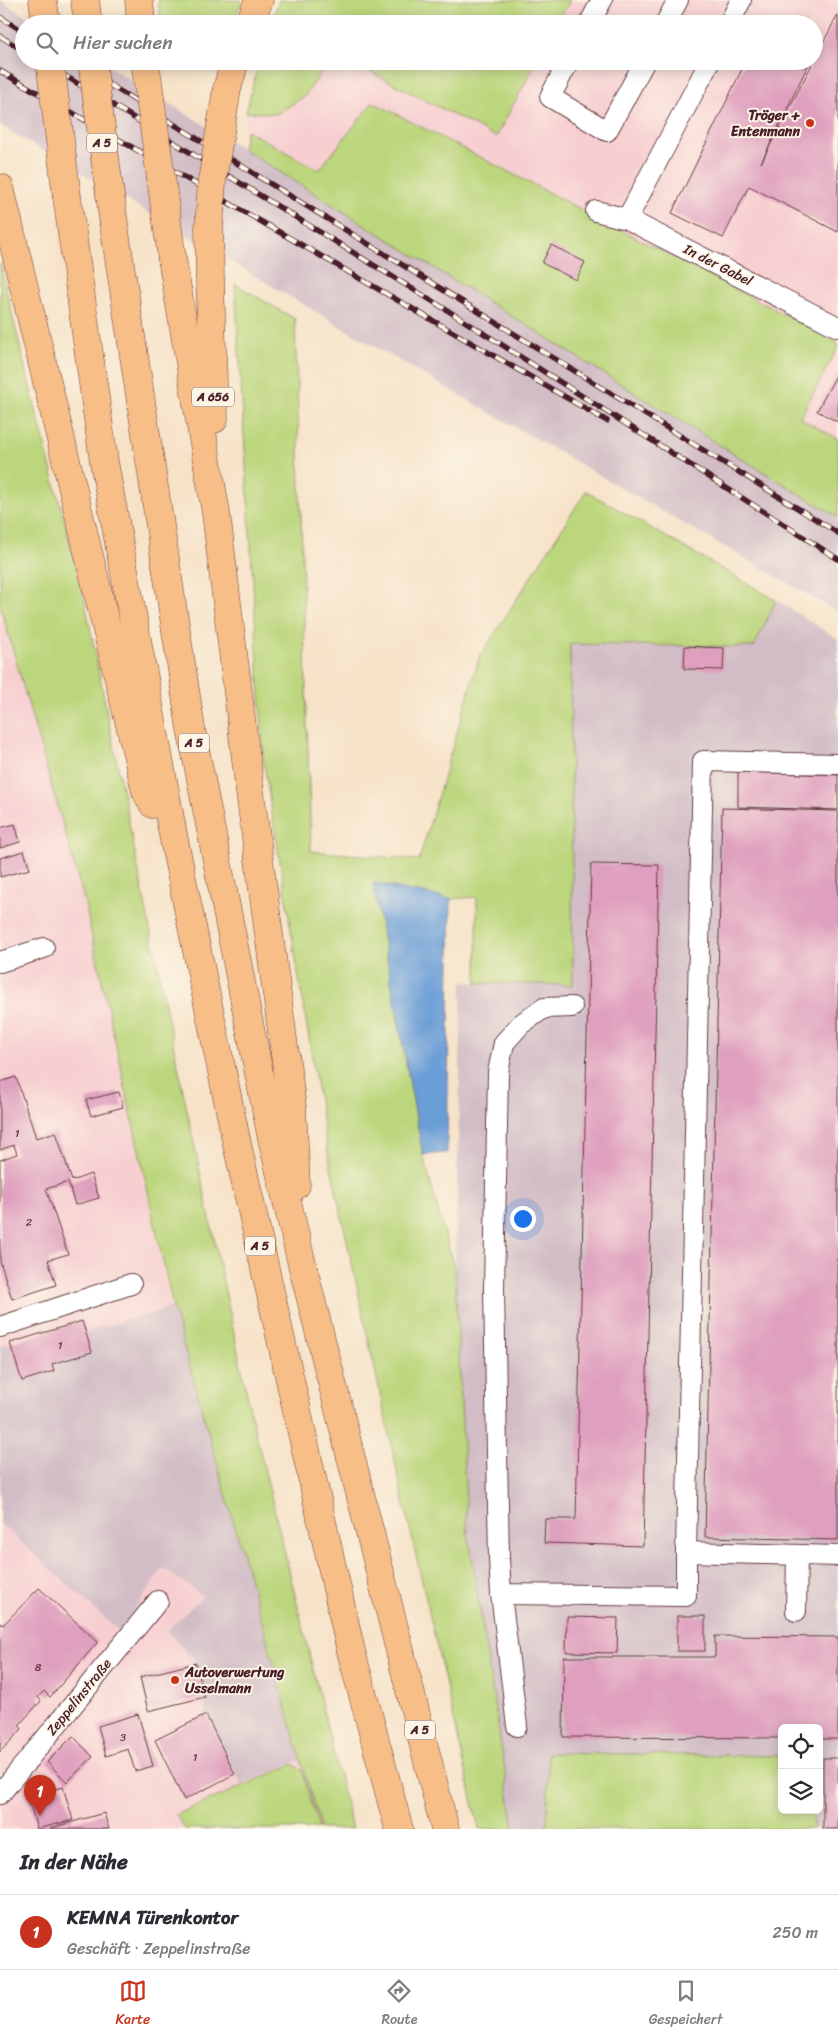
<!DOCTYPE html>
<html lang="de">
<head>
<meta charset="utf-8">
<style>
	:root { --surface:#fff; --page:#f7f7f7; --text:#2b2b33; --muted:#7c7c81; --line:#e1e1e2; --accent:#c8321e }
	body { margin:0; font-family:Sriracha,sans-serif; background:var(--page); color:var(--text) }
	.controls { position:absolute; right:15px; bottom:15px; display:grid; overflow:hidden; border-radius:8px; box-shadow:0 2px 12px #0003 }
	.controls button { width:45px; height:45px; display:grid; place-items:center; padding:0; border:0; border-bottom:1px solid var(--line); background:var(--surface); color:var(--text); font:25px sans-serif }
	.you { position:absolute; left:522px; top:1218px; width:18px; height:18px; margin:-12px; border:4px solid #fff; border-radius:50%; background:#1a73e8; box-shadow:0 0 0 8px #1a73e833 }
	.badge { display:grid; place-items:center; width:32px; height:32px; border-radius:50%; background:var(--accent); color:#fff; font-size:16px; font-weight:700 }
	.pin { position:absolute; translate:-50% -41px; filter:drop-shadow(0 1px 2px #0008) }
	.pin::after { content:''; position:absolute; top:26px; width:18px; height:15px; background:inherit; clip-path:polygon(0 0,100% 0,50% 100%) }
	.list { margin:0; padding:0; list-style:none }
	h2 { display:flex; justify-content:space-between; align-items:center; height:65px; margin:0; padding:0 20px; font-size:21px }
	h2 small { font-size:16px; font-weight:400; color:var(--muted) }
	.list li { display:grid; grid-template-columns:32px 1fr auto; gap:15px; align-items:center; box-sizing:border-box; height:75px; padding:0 20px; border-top:1px solid var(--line) }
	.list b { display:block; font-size:19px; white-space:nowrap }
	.list p { margin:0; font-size:16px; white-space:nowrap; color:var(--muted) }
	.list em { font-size:16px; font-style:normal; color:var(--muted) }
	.icon { flex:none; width:28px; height:28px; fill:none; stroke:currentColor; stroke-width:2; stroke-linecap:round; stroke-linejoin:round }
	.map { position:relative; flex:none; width:838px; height:1829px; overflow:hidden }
	.search { position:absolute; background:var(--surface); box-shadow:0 2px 12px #0003; left:15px; right:15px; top:15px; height:55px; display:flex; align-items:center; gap:12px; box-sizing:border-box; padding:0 18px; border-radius:28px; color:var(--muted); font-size:19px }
	.sheet { height:140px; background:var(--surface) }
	nav { display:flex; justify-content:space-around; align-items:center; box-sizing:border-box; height:70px; border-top:1px solid var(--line); background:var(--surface); font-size:14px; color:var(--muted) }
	nav a { display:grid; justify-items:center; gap:2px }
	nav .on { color:var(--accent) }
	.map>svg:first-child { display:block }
</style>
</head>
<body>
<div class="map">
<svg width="838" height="1829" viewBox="0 0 838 1829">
	<rect width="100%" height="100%" fill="#fcf5e5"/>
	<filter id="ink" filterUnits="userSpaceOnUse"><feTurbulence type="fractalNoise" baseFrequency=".02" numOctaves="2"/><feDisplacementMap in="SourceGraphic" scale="10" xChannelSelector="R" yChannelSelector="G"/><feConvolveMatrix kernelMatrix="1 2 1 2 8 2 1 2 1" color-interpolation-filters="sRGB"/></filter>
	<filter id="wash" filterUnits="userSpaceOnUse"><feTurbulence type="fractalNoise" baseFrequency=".0096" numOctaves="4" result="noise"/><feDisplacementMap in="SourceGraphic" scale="20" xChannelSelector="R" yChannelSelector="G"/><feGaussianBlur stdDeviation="1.12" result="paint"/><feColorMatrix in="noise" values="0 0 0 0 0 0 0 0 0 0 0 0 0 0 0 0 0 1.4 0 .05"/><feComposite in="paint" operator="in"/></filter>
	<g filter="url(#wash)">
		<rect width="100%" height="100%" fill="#f6e2c7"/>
		<g fill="#f7cfd1">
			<path d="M279,0H838V342L373,102L319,171L246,130V112L259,61H814V24H271Z"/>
			<path d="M838,347V439L800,418Z"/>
			<path d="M0,605L84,899L176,1330L321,1829H0Z"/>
		</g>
		<g fill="#d2bdc6" fill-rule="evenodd">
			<path d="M0,0L38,24H24V61H100L298,182L675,418L838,517V612L360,338L0,125Z"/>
			<path d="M776,600L838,639V1829H510L501,1746L467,1526L455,1272L462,982L573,985L570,644L753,647ZM782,1728H819V1810H782Z"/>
			<path d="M173,1307L300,1760L242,1784L206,1715L205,1697L196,1663L167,1631L203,1596L163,1568L120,1632L0,1523V1346L10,1343L22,1381L54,1371L52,1364L92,1352L86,1332Z"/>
		</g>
		<g fill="#bbd67c" stroke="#827a54">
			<path d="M158,0H242L233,24H161Z"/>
			<path d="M279,0H570L557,24H271Z"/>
			<path d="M259,61H329L305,96L277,114L246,112Z"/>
			<path d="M350,61H537L496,137Z"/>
			<path d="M373,102L838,342V347L800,418L838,439V517L675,418L243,149L246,130L319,170Z"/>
			<path d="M0,263L24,364L84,597L170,1029L251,1414L352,1829H321L300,1757L173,1307L84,899L0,605Z"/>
			<path d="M235,284L295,319L311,851L419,860L479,658L586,491L776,600L754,647L570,644L573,985L477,983V897L451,899L373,883L423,1155L455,1272L467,1526L514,1829H479L404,1503L327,1149L264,765Z"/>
			<path d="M548,1753L782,1756V1810H813V1829H547Z"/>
			<path d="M293,1764L302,1770L319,1829H185L176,1815Z"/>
		</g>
		<path fill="#6b9ed7" stroke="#5a5e81" d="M373,883L451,899L447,1153L423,1155Z"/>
		<g id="blocks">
			<g fill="#df9fbe">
				<path d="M838,14V232L749,186L723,238L672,213L746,61H810L761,163Z"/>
				<path d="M551,245L585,262L576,280L542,263Z"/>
				<path d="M838,372V422L817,411Z"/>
				<path d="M685,646L724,648L723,670L684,669Z"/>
				<path d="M738,772L838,775V810L738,807Z"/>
				<path d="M722,808L838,811V1540L705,1537Z"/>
				<path d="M15,824L20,842L0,848V828Z"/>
				<path d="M24,851L30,869L0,877V858Z"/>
				<path d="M591,864L659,865L643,1546L544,1543L545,1519H576Z"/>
				<path d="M16,1077L36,1138L56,1132L72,1181L91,1174L99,1198L75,1205L68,1182L46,1189L68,1254L48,1260L56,1285L12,1299L0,1261V1160L17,1154L14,1145L0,1150V1082Z"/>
				<path d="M119,1092L123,1107L91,1116L86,1100Z"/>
				<path d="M82,1321L92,1352L52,1364L54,1371L22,1381L10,1343Z"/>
				<path d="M39,1588L98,1642L50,1697L44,1691L38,1697L41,1701L19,1725L22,1729L0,1752V1623L3,1625Z"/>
				<rect x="677" y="1616" width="28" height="35"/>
				<path d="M567,1617L618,1618L617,1653L566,1652Z"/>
				<path d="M715,1636L838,1637V1739H819V1728H782V1738L563,1737L564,1657H715Z"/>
				<path d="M196,1663L205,1697L148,1711L140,1677Z"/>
				<path d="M138,1714L153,1766L135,1771L128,1749L106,1756L98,1726Z"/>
				<path d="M206,1715L235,1774L184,1800L155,1740Z"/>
				<path d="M73,1736L93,1757L67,1782L47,1762Z"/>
				<rect x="823" y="1758" width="15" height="71"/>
				<path d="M63,1787L73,1820L37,1829L28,1797Z"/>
				<path d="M104,1813L109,1829H51V1828Z"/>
			</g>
		</g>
	</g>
	<g filter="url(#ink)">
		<use href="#blocks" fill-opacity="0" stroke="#643c42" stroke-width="1"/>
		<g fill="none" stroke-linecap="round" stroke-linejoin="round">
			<g stroke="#643c42" stroke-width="22">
				<g id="minor">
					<path d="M589,24L602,0"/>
					<path d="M665,24L678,0"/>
					<path d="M729,24L741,0"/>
					<path d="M569,61L550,97L607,131L645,61"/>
					<path d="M596,211L627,219L838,327"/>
					<path d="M627,219L710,61"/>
					<path d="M838,764L703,761L686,1552L838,1556"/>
					<path d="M0,962L44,948"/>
					<path d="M572,1007L544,1008L521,1024L504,1043L498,1072L494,1289L499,1559L501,1594L686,1596V1552"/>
					<path d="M0,1327L131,1284"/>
					<path d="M501,1594L517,1726"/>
					<path d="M796,1611L797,1555"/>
					<path d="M0,1794L158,1601"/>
				</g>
			</g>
			<g stroke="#643c42" stroke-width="29">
				<g id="highway">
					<path d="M43,0L46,24"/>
					<path d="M85,0L88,24"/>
					<path d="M139,0L141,24"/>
					<path d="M249,24L259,0"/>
					<path d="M227,89L235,61"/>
					<path d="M0,188L146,791L153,804"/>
					<path d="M67,197L104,462L174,840L237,1144L351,1651L399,1829"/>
					<path d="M114,225L191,729L271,1134L300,1256L445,1829"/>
					<path d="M172,259L216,513L250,792L292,1107L296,1185"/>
					<path d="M210,280L214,419"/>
				</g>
			</g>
			<use href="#minor" stroke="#fff" stroke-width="20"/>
			<use href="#highway" stroke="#f7be87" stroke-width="28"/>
			<g stroke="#4a1f2b" stroke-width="5.5">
				<g id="rail">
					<path d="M0,17L24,32"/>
					<path d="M0,36L24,51"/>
					<path d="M41,61L455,315L838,559"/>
					<path d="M71,61L838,533"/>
					<path d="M0,71L607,421"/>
				</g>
			</g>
			<use href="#rail" stroke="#fcf5e5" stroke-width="4" stroke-dasharray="11" stroke-linecap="butt"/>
			<g stroke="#643c42" stroke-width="29" stroke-linecap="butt">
				<g id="highway-bridge">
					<path d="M50,61L67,197"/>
					<path d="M92,61L114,225"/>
					<path d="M145,61L172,259"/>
					<path d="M210,280L209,228L212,181L227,89"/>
				</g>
			</g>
			<use href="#highway-bridge" stroke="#f7be87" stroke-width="28"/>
		</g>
	</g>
	<g fill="#c8321e" stroke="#fcf5e5" stroke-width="2">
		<circle cx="810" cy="123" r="5"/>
		<circle cx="175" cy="1680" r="5"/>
	</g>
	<g text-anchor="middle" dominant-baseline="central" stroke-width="4" stroke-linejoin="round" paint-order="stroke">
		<g font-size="11" fill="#6f3f50">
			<text x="17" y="1133">1</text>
			<text x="29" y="1222">2</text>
			<text x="60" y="1345">1</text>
			<text x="38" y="1667">8</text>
			<text x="123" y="1737">3</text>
			<text x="195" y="1757">1</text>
		</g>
		<g fill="#fcf5e5" stroke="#7f5f63" stroke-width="1">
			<rect x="87" y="133.5" width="30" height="19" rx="4"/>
			<rect x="192" y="387.5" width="42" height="19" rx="4"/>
			<rect x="179" y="733.5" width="30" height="19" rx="4"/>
			<rect x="245" y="1236.5" width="30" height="19" rx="4"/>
			<rect x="405" y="1720.5" width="30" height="19" rx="4"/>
		</g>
		<g font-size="12" font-weight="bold" fill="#4a1f2b">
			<text x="102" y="143">A 5</text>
			<text x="213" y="397">A 656</text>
			<text x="194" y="743">A 5</text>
			<text x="260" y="1246">A 5</text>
			<text x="420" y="1730">A 5</text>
		</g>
		<g font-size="14" font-weight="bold" fill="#4a1f2b" stroke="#fcf5e5" text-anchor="end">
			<text x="800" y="115">Tröger +<tspan x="800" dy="16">Entenmann</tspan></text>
			<text x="185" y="1672" text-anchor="start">Autoverwertung<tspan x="185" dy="16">Usselmann</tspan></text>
		</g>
		<g font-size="14" fill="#4a1f2b" stroke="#fcf5e5">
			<text transform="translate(718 265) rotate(27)">In der Gabel</text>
			<text transform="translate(79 1697) rotate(-51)">Zeppelinstraße</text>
		</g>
	</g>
</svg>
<div class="controls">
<button><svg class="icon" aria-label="locate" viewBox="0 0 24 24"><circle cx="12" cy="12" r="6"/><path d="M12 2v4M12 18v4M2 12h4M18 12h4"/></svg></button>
<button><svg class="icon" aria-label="layers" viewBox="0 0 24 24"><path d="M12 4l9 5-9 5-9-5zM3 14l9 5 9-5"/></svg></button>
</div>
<div class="you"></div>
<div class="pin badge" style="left:40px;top:1816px">1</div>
<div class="search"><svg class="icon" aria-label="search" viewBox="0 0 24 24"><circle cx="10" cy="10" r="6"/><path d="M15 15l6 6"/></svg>Hier suchen</div>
</div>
<section class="sheet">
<h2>In der Nähe<small></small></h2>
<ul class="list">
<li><span class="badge">1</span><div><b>KEMNA Türenkontor</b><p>Geschäft · Zeppelinstraße</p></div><em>250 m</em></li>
</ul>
</section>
<nav>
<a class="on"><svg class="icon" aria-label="map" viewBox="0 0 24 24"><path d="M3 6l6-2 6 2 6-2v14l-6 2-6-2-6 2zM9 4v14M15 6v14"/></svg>Karte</a>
<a><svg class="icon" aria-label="directions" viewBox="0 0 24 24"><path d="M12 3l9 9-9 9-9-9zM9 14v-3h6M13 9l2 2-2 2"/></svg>Route</a>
<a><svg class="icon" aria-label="saved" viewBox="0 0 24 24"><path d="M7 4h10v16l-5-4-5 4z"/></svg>Gespeichert</a>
</nav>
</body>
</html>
